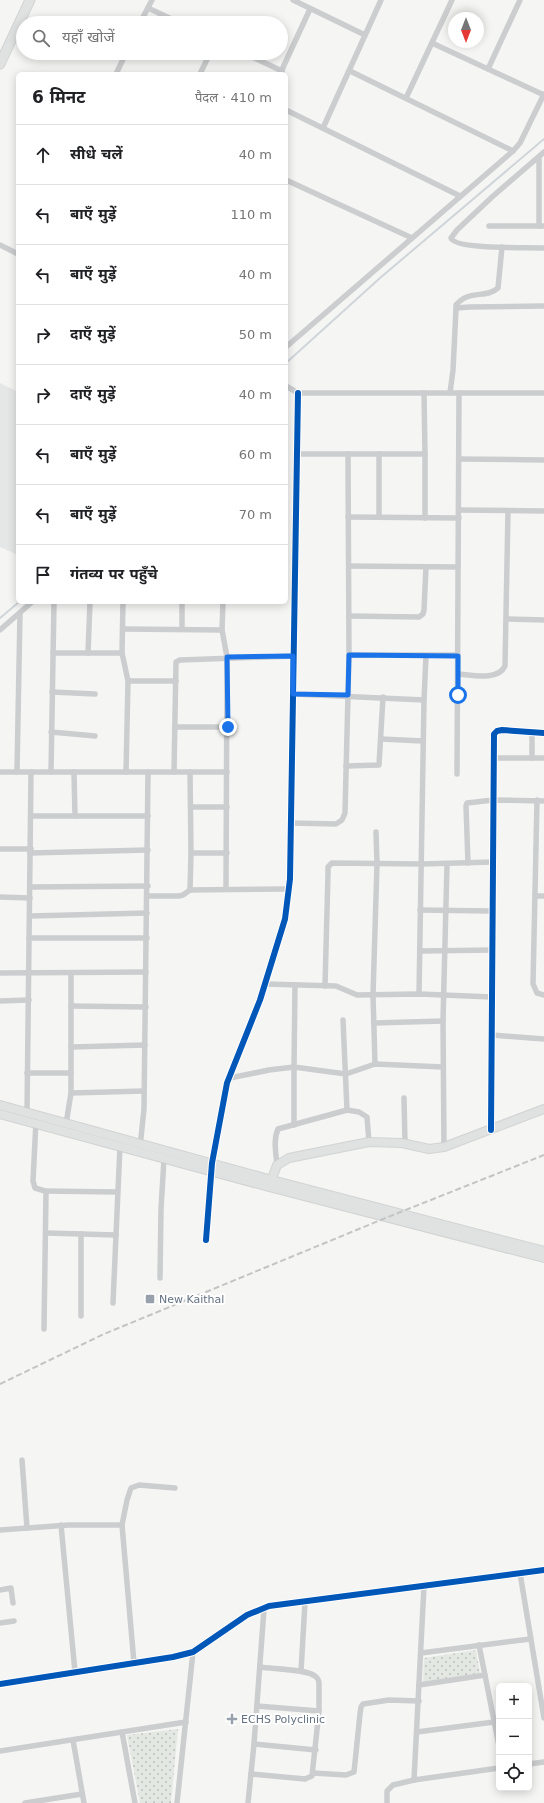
<!DOCTYPE html>
<html lang="hi">
<head>
<meta charset="utf-8">
<style>
	:root { --surface:#fff; --page:#f6f6f6; --text:#202124; --muted:#757577; --line:#e0e0e0 }
	body { margin:0; font-family:"DejaVu Sans","Noto Sans Devanagari",sans-serif; background:var(--page); color:var(--text) }
	.controls { position:absolute; right:12px; bottom:12px; display:grid; overflow:hidden; border-radius:6px; box-shadow:0 2px 10px #0003 }
	.controls button { width:36px; height:36px; display:grid; place-items:center; padding:0; border:0; border-bottom:1px solid var(--line); background:var(--surface); color:var(--text); font:20px sans-serif }
	.compass { position:absolute; left:448px; top:12px; width:36px; height:36px; border-radius:50%; background:var(--surface); box-shadow:0 2px 10px #0003; rotate:180deg }
	.stop { position:absolute; width:12px; height:12px; margin:-9px; border:3px solid #1a73e8; border-radius:50%; background:#fff }
	.stop.end { background:#1a73e8; border-color:#fff; box-shadow:0 1px 4px #0008 }
	.list { margin:0; padding:0; list-style:none }
	h2 { display:flex; justify-content:space-between; align-items:center; height:52px; margin:0; padding:0 16px; font-size:17px }
	h2 small { font-size:13px; font-weight:400; color:var(--muted) }
	.list li { display:grid; grid-template-columns:26px 1fr auto; gap:12px; align-items:center; box-sizing:border-box; height:60px; padding:0 16px; border-top:1px solid var(--line) }
	.list b { display:block; font-size:15px; white-space:nowrap }
	.list em { font-size:13px; font-style:normal; color:var(--muted) }
	.icon { flex:none; width:22px; height:22px; fill:none; stroke:currentColor; stroke-width:2; stroke-linecap:round; stroke-linejoin:round }
	.map { position:relative; flex:none; width:544px; height:1803px; overflow:hidden }
	.search { position:absolute; background:var(--surface); box-shadow:0 2px 10px #0003; left:16px; top:16px; width:272px; height:44px; display:flex; align-items:center; gap:10px; box-sizing:border-box; padding:0 14px; border-radius:22px; color:var(--muted); font-size:15px }
	.panel { position:absolute; background:var(--surface); box-shadow:0 2px 10px #0003; left:16px; top:72px; width:272px; height:532px; border-radius:6px }
	.map>svg:first-child { display:block }
</style>
</head>
<body>
<div class="map">
<svg width="544" height="1803" viewBox="0 0 544 1803">
	<defs>
		<pattern id="green-dots" width="8" height="8" patternUnits="userSpaceOnUse"><rect width="8" height="8" fill="#e4e8e2"/><path d="M2 2h.1M6 6h.1" fill="none" stroke="#bcc0bd" stroke-width="1.8" stroke-linecap="round"/></pattern>
	</defs>
	<rect width="100%" height="100%" fill="#f5f5f4"/>
	<path fill="#e5e7e6" d="M0,383L18,392V555L0,547Z"/>
	<g fill="url(#green-dots)">
		<path d="M476,1650L480,1673L423,1682L424,1658Z"/>
		<path d="M178,1729L171,1803H140L127,1735Z"/>
	</g>
	<g fill="none" stroke-linecap="round" stroke-linejoin="round">
		<g stroke="#cfd5d9" stroke-width="2">
			<path d="M286,363L380,278L544,139"/>
			<path d="M0,618L19,602"/>
		</g>
		<g stroke="#d2d3d3" stroke-width="10">
			<g id="secondary">
				<path d="M0,1105L272,1180L544,1251"/>
				<path d="M0,1114L269,1187L544,1258"/>
				<path d="M270,1184L277,1165L289,1158L369,1142L402,1143L429,1149L444,1147L544,1109"/>
			</g>
		</g>
		<g stroke="#d2d3d3" stroke-width="11">
			<path id="primary" d="M0,64L30,0"/>
		</g>
		<g stroke="#cccdcf" stroke-width="5.5">
			<path d="M293,0L365,35"/>
			<path d="M148,8L180,23"/>
			<path d="M140,23L152,0"/>
			<path d="M432,43L544,95"/>
			<path d="M244,53L282,71"/>
			<path d="M488,69L520,0"/>
			<path d="M350,71L513,151"/>
			<path d="M116,74L126,53"/>
			<path d="M200,74L210,53"/>
			<path d="M280,74L310,9"/>
			<path d="M406,98L452,0"/>
			<path d="M286,110L460,196"/>
			<path d="M323,128L381,0"/>
			<path d="M544,152L492,197L457,230L451,238C455,250 530,247 544,248"/>
			<path d="M286,180L412,238"/>
			<path d="M489,226H544"/>
			<path d="M539,226V158"/>
			<path d="M0,245L18,254"/>
			<path d="M502,247L498,288C486,299 469,289 456,305V308L470,307L544,306"/>
			<path d="M286,347L513,151L520,143L544,94"/>
			<path d="M286,386L298,393H544"/>
			<path d="M424,393L425,454"/>
			<path d="M450,393L453,370L456,309"/>
			<path d="M296,454H425V518"/>
			<path d="M379,454V517"/>
			<path d="M459,459L544,460"/>
			<path d="M459,510L544,511"/>
			<path d="M348,517L459,518"/>
			<path d="M349,566L458,567"/>
			<path d="M123,602L122,653L128,681"/>
			<path d="M223,602L222,630L227,657L226,889"/>
			<path d="M349,616L419,617L423,614L424,610L426,567"/>
			<path d="M507,619L544,620"/>
			<path d="M123,629L222,630"/>
			<path d="M182,629V602"/>
			<path d="M0,630L32,602"/>
			<path d="M53,653H122"/>
			<path d="M88,653L90,602"/>
			<path d="M349,655H458"/>
			<path d="M458,674C472,675 498,681 505,666L508,511"/>
			<path d="M52,692L95,694"/>
			<path d="M293,694L424,700"/>
			<path d="M175,727H228"/>
			<path d="M51,732L95,736"/>
			<path d="M381,739L423,741"/>
			<path d="M494,758H544"/>
			<path d="M532,758V732"/>
			<path d="M346,766L379,765L383,697"/>
			<path d="M0,772H227"/>
			<path d="M17,772L20,613"/>
			<path d="M51,772L54,602"/>
			<path d="M74,772L75,816"/>
			<path d="M126,772L128,681H176"/>
			<path d="M174,772L176,662L180,660L293,656"/>
			<path d="M457,774L459,393"/>
			<path d="M537,800L533,984L537,993L544,995"/>
			<path d="M191,807H227"/>
			<path d="M31,816H148"/>
			<path d="M291,823L336,824L342,820L345,813L349,655L348,454"/>
			<path d="M0,849H31"/>
			<path d="M30,853L148,850"/>
			<path d="M191,853H227"/>
			<path d="M468,863L466,806L467,803L493,800L544,801"/>
			<path d="M30,887L148,886"/>
			<path d="M190,890L191,853L190,772"/>
			<path d="M147,896H179L183,895L190,890L289,889"/>
			<path d="M536,896H544"/>
			<path d="M0,897L30,898"/>
			<path d="M420,910L492,911"/>
			<path d="M30,916L147,913"/>
			<path d="M29,938H147"/>
			<path d="M420,951L492,950"/>
			<path d="M0,973L146,972"/>
			<path d="M265,984L336,986L357,995L419,994L492,997"/>
			<path d="M295,985L294,1067L346,1074L375,1064L443,1067"/>
			<path d="M325,986L328,873V867L332,863L421,864L493,862"/>
			<path d="M419,994L424,700L426,656"/>
			<path d="M0,1001L29,1000"/>
			<path d="M71,1006L146,1007"/>
			<path d="M343,1020L347,1110"/>
			<path d="M374,1023L443,1021"/>
			<path d="M492,1035L544,1039"/>
			<path d="M71,1047L145,1045"/>
			<path d="M375,1064L373,995L377,864L376,832"/>
			<path d="M27,1073H71"/>
			<path d="M230,1078L269,1070L294,1067V1125"/>
			<path d="M71,1093L144,1091"/>
			<path d="M404,1098L405,1143"/>
			<path d="M27,1113L31,772"/>
			<path d="M36,1121L33,1181L35,1188L45,1191L46,1193L44,1329"/>
			<path d="M66,1124L71,1093V973"/>
			<path d="M491,1130L494,734L497,731L502,730L544,733"/>
			<path d="M140,1147L144,1109L148,772"/>
			<path d="M444,1147L443,1021L447,864"/>
			<path d="M277,1165C276,1153 273,1140 278,1129L347,1110L359,1112L367,1117L369,1142"/>
			<path d="M45,1191L117,1192"/>
			<path d="M46,1233L116,1235L120,1146"/>
			<path d="M206,1240L212,1163L227,1083L260,1000L285,919L290,879L298,393"/>
			<path d="M160,1278L161,1209L164,1159"/>
			<path d="M113,1303L116,1235"/>
			<path d="M81,1316V1234"/>
			<path d="M22,1460L27,1528"/>
			<path d="M61,1525L75,1672"/>
			<path d="M0,1530L69,1525H122"/>
			<path d="M520,1573L544,1718"/>
			<path d="M0,1590L11,1588L13,1603"/>
			<path d="M0,1623L14,1621"/>
			<path d="M479,1645L499,1746"/>
			<path d="M421,1653L530,1639"/>
			<path d="M134,1663L122,1525L127,1500L131,1488L139,1485L175,1488"/>
			<path d="M301,1671L305,1602"/>
			<path d="M0,1684L173,1657L193,1652L247,1615L269,1606L544,1570"/>
			<path d="M419,1685L485,1675"/>
			<path d="M257,1706L319,1711"/>
			<path d="M122,1732L135,1803"/>
			<path d="M417,1732L494,1722"/>
			<path d="M73,1740L84,1803"/>
			<path d="M254,1744L316,1750"/>
			<path d="M0,1751L186,1722"/>
			<path d="M529,1764L544,1762"/>
			<path d="M313,1773L346,1775L354,1772L360,1714L361,1707L363,1704L389,1700L419,1701"/>
			<path d="M251,1774L305,1779L312,1776L319,1711V1684C319,1681 318,1678 315,1676C306,1669 272,1669 260,1667"/>
			<path d="M414,1780L424,1586"/>
			<path d="M25,1803L82,1794"/>
			<path d="M177,1803L193,1652"/>
			<path d="M248,1803L254,1744L264,1609"/>
			<path d="M387,1803V1791L393,1785L414,1780L499,1768"/>
		</g>
		<use href="#secondary" stroke="#e0e1e1" stroke-width="8"/>
		<use href="#primary" stroke="#e0e1e1" stroke-width="9"/>
		<path stroke="#c3c4c4" stroke-width="2" stroke-dasharray="6 3" stroke-linecap="butt" d="M0,1384L104,1334L388,1217L544,1155"/>
		<g stroke="#fff" stroke-width="8">
			<g id="cycleway">
				<path d="M491,1130L494,734L497,731L502,730L544,733"/>
				<path d="M206,1240L212,1163L227,1083L260,1000L285,919L290,879L298,393"/>
				<path d="M0,1684L173,1657L193,1652L247,1615L269,1606L544,1570"/>
			</g>
		</g>
		<use href="#cycleway" stroke="#0057b8" stroke-width="6"/>
	</g>
	<g fill="none" stroke-linecap="round" stroke-linejoin="round">
		<path stroke="#1a73e8" stroke-width="5" d="M228,727L227,657L293,656V694L348,695L349,655L458,656V695"/>
	</g>
	<g fill="#97a0ab" stroke="#fff" stroke-width="1.5">
		<rect x="145" y="1294" width="10" height="10" rx="2"/>
		<path d="M230 1713h4v4h4v4h-4v4h-4v-4h-4v-4h4z"/>
	</g>
	<g text-anchor="middle" dominant-baseline="central" stroke-width="4" stroke-linejoin="round" paint-order="stroke">
		<g font-size="11" fill="#657283" stroke="#fff" text-anchor="start">
			<text x="159" y="1299">New Kaithal</text>
			<text x="241" y="1719">ECHS Polyclinic</text>
		</g>
	</g>
</svg>
<div class="controls">
<button>+</button>
<button>−</button>
<button><svg class="icon" aria-label="locate" viewBox="0 0 24 24"><circle cx="12" cy="12" r="6"/><path d="M12 2v4M12 18v4M2 12h4M18 12h4"/></svg></button>
</div>
<svg class="compass" viewBox="-18 -18 36 36"><path d="M0-13l5 13h-10z" fill="#e53935"/><path d="M0 13l5-13h-10z" fill="#757577"/></svg>
<div class="stop" style="left:458px;top:695px"></div>
<div class="stop end" style="left:228px;top:727px"></div>
<div class="search"><svg class="icon" aria-label="search" viewBox="0 0 24 24"><circle cx="10" cy="10" r="6"/><path d="M15 15l6 6"/></svg>यहाँ खोजें</div>
<section class="panel">
<h2>6 मिनट<small>पैदल · 410 m</small></h2>
<ul class="list">
<li><svg class="icon" aria-label="ahead" viewBox="0 0 24 24"><path d="M12 20V5M6 11l6-6 6 6"/></svg><div><b>सीधे चलें</b></div><em>40 m</em></li>
<li><svg class="icon" aria-label="left" viewBox="0 0 24 24"><path d="M17 20v-9H6M10 6l-5 5 5 5"/></svg><div><b>बाएँ मुड़ें</b></div><em>110 m</em></li>
<li><svg class="icon" aria-label="left" viewBox="0 0 24 24"><path d="M17 20v-9H6M10 6l-5 5 5 5"/></svg><div><b>बाएँ मुड़ें</b></div><em>40 m</em></li>
<li><svg class="icon" aria-label="right" viewBox="0 0 24 24"><path d="M7 20v-9h11M14 6l5 5-5 5"/></svg><div><b>दाएँ मुड़ें</b></div><em>50 m</em></li>
<li><svg class="icon" aria-label="right" viewBox="0 0 24 24"><path d="M7 20v-9h11M14 6l5 5-5 5"/></svg><div><b>दाएँ मुड़ें</b></div><em>40 m</em></li>
<li><svg class="icon" aria-label="left" viewBox="0 0 24 24"><path d="M17 20v-9H6M10 6l-5 5 5 5"/></svg><div><b>बाएँ मुड़ें</b></div><em>60 m</em></li>
<li><svg class="icon" aria-label="left" viewBox="0 0 24 24"><path d="M17 20v-9H6M10 6l-5 5 5 5"/></svg><div><b>बाएँ मुड़ें</b></div><em>70 m</em></li>
<li><svg class="icon" aria-label="arrive" viewBox="0 0 24 24"><path d="M6 21V4h12l-3 4 3 4H6"/></svg><div><b>गंतव्य पर पहुँचे</b></div></li>
</ul>
</section>
</div>
</body>
</html>
